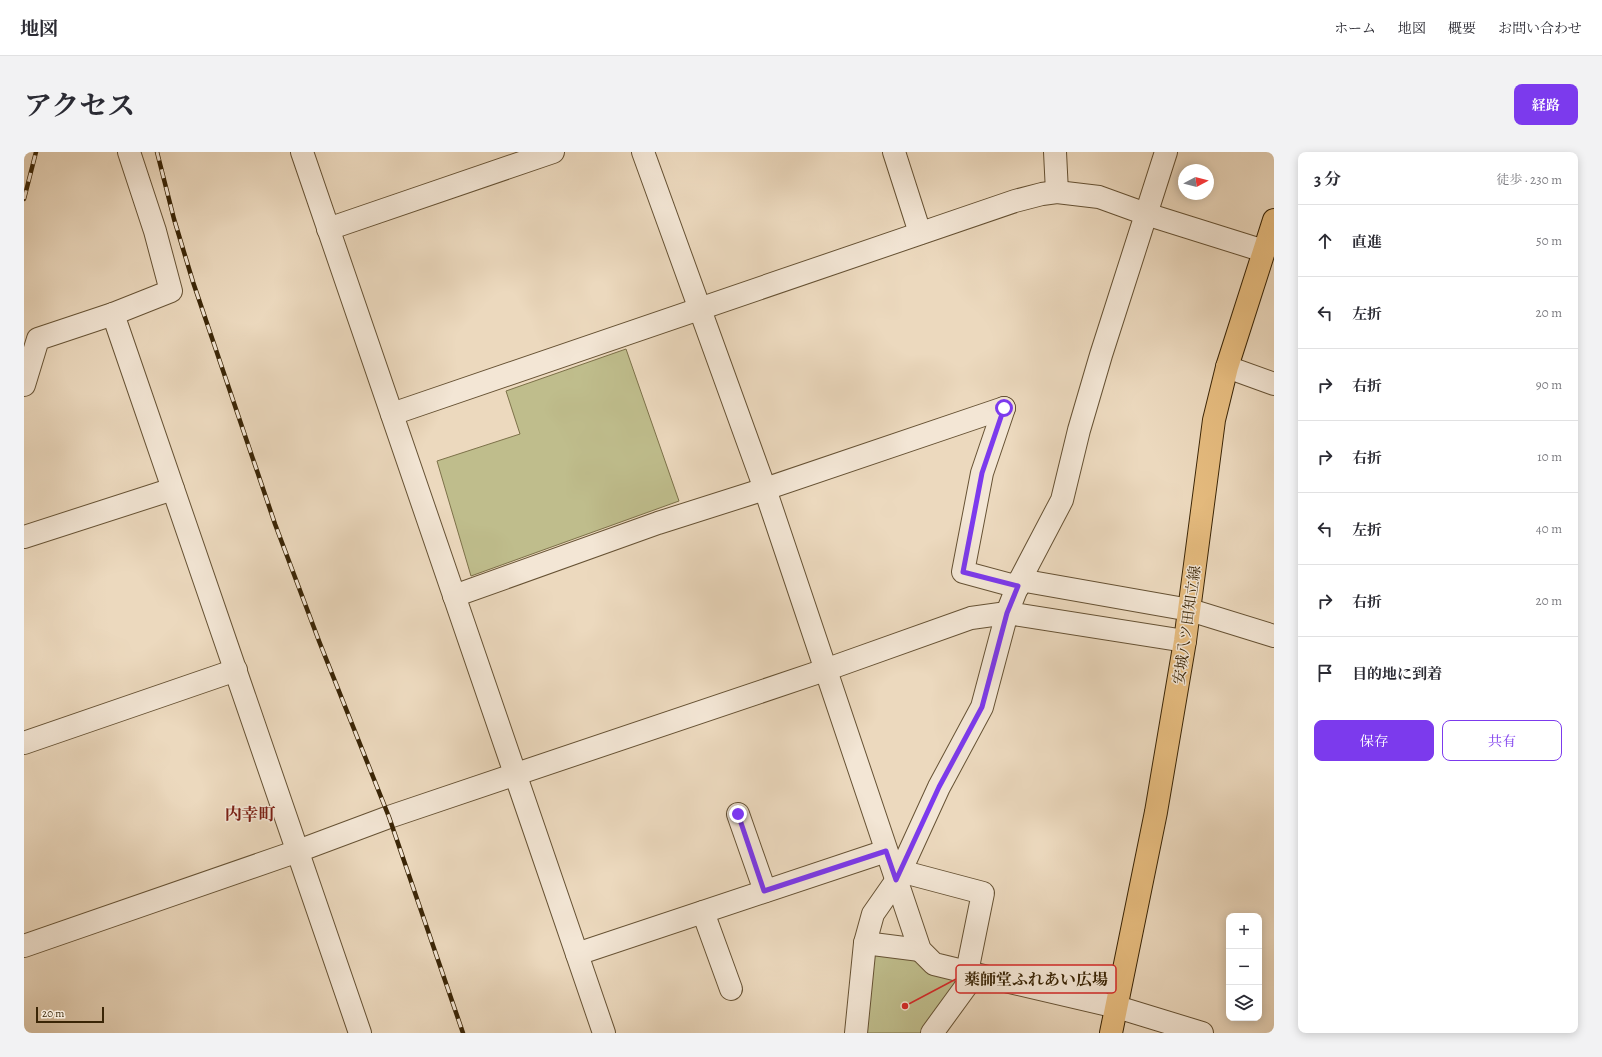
<!DOCTYPE html>
<html lang="ja">
<head>
<meta charset="utf-8">
<style>
	:root { --surface:#fff; --page:#f2f2f3; --text:#2b2b33; --muted:#7c7c81; --line:#e1e1e2; --accent:#7c3aed }
	body { margin:0; font-family:Alegreya,"Noto Serif JP",serif; background:var(--page); color:var(--text) }
	.controls { position:absolute; right:12px; bottom:12px; display:grid; overflow:hidden; border-radius:8px; box-shadow:0 2px 10px #0003 }
	.controls button { width:36px; height:36px; display:grid; place-items:center; padding:0; border:0; border-bottom:1px solid var(--line); background:var(--surface); color:var(--text); font:20px sans-serif }
	.compass { position:absolute; left:1154px; top:12px; width:36px; height:36px; border-radius:50%; background:var(--surface); box-shadow:0 2px 10px #0003; rotate:83deg }
	.scale { position:absolute; left:12px; bottom:10px; width:68px; box-sizing:border-box; padding-left:4px; border:2px solid #3a2506; border-top:0; font-size:11px; line-height:14px; white-space:nowrap; color:#3a2506; -webkit-text-stroke:3px #f3e6d5; paint-order:stroke }
	.stop { position:absolute; width:12px; height:12px; margin:-9px; border:3px solid #7c3aed; border-radius:50%; background:#fff }
	.stop.end { background:#7c3aed; border-color:#fff; box-shadow:0 1px 4px #0008 }
	.list { margin:0; padding:0; list-style:none }
	h2 { display:flex; justify-content:space-between; align-items:center; height:52px; margin:0; padding:0 16px; font-size:17px }
	h2 small { font-size:13px; font-weight:400; color:var(--muted) }
	.list li { display:grid; grid-template-columns:26px 1fr auto; gap:12px; align-items:center; box-sizing:border-box; height:72px; padding:0 16px; border-top:1px solid var(--line) }
	.list b { display:block; font-size:15px; white-space:nowrap }
	.list em { font-size:13px; font-style:normal; color:var(--muted) }
	.actions { display:flex; gap:8px; padding:12px 16px }
	.actions a { flex:1; padding:9px 0; border:1px solid var(--accent); border-radius:8px; text-align:center; font-size:14px; color:var(--accent) }
	.actions .main { background:var(--accent); color:#fff }
	.icon { flex:none; width:22px; height:22px; fill:none; stroke:currentColor; stroke-width:2; stroke-linecap:round; stroke-linejoin:round }
	.map { position:relative; flex:none; width:1250px; height:881px; overflow:hidden; border-radius:8px }
	header { display:flex; align-items:center; gap:24px; box-sizing:border-box; height:56px; padding:0 20px; background:var(--surface); border-bottom:1px solid var(--line) }
	header strong { font-size:19px }
	nav { display:flex; gap:22px; margin-inline-start:auto; font-size:14px }
	.intro { display:flex; align-items:center; justify-content:space-between; box-sizing:border-box; height:96px; padding:0 24px }
	h1 { margin:0; font-size:28px }
	.button { padding:10px 18px; border-radius:8px; background:var(--accent); color:#fff; font-size:14px; font-weight:700 }
	main { display:flex; gap:24px; padding:0 24px }
	aside { flex:1; background:var(--surface); border-radius:8px; box-shadow:0 2px 10px #0003 }
	.map>svg:first-child { display:block }
</style>
</head>
<body>
<header>
<strong>地図</strong>
<nav><a>ホーム</a><a>地図</a><a>概要</a><a>お問い合わせ</a></nav>
</header>
<div class="intro"><h1>アクセス</h1><a class="button">経路</a></div>
<main>
<div class="map">
<svg width="1250" height="881" viewBox="0 0 1250 881">
	<rect width="100%" height="100%" fill="#ecd9be"/>
	<filter id="stains"><feTurbulence type="fractalNoise" baseFrequency=".005" numOctaves="4"/><feColorMatrix values="0 0 0 0 .2 0 0 0 0 .09 0 0 0 0 .02 0 0 0 .5 -.17"/></filter>
	<radialGradient id="worn" r=".72"><stop offset=".6" stop-color="#630" stop-opacity="0"/><stop offset="1" stop-color="#630" stop-opacity=".3"/></radialGradient>
	<g fill="#bfbd8c" stroke="#7c7149">
		<path d="M602,197L655,349L447,424L413,309L496,282L482,239Z"/>
		<path d="M846,801L892,807L939,827L902,881H839Z"/>
	</g>
	<g fill="none" stroke-linecap="round" stroke-linejoin="round">
		<g stroke="#665234" stroke-width="24">
			<g id="minor">
				<path d="M278,0L580,881"/>
				<path d="M619,0L741,337L896,798L910,812L951,822L1093,855L1178,881"/>
				<path d="M870,0L896,81"/>
				<path d="M1031,0L1033,40"/>
				<path d="M304,77L529,0"/>
				<path d="M89,162L336,881"/>
				<path d="M1203,215L1250,232"/>
				<path d="M0,233L14,187L89,162L147,139L131,79L105,0"/>
				<path d="M980,256L958,321L939,420L994,435"/>
				<path d="M368,262L991,49L1018,42L1033,40L1075,45L1122,62L1240,99"/>
				<path d="M0,385L149,337"/>
				<path d="M996,428L1166,458L1250,484"/>
				<path d="M430,444L634,371L741,337L980,256"/>
				<path d="M0,591L212,518"/>
				<path d="M714,662L741,739"/>
				<path d="M876,719L959,741L943,820"/>
				<path d="M679,760L707,837"/>
				<path d="M841,791L896,798"/>
				<path d="M0,794L274,699L365,665L801,518L947,466L983,461L1161,489"/>
				<path d="M553,802L862,699"/>
				<path d="M832,881L841,791L849,762L872,729L915,635L958,555L983,461L996,428L1038,348L1055,278L1077,203L1142,0"/>
				<path d="M908,881L951,822"/>
			</g>
		</g>
		<g stroke="#3a2506" stroke-width="24">
			<path id="major" d="M1087,881L1132,660L1161,489L1190,268L1203,215L1250,68"/>
		</g>
		<use href="#minor" stroke="#f3e6d5" stroke-width="22"/>
		<use href="#major" stroke="#e6bc7f" stroke-width="22"/>
		<g stroke="#3a2506" stroke-width="4.5">
			<g id="rail">
				<path d="M133,0L150,67L169,130L251,372L295,489L365,665L439,881"/>
				<path d="M0,47L12,0"/>
			</g>
		</g>
		<use href="#rail" stroke="#f3e6d5" stroke-width="3" stroke-dasharray="9" stroke-linecap="butt"/>
	</g>
	<g fill="none" stroke-linecap="round" stroke-linejoin="round">
		<path stroke="#7c3aed" stroke-width="5" d="M714,662L740,739L862,699L872,728L915,635L958,555L983,461L994,434L939,420L958,321L980,256"/>
	</g>
	<g text-anchor="middle" dominant-baseline="central" stroke-width="3" stroke-linejoin="round" paint-order="stroke">
		<g font-size="15" fill="#3a2506" stroke="#f3e6d5">
			<text transform="translate(1163 473) rotate(-82)">安城八ツ田知立線</text>
		</g>
		<g font-size="17" font-weight="bold" fill="#7a1f14" stroke="#f3e6d5">
			<text x="226" y="662">内幸町</text>
		</g>
	</g>
	<path fill="none" stroke="#d62828" stroke-width="1.5" d="M881 854L932 827"/>
	<circle fill="#d62828" stroke="#f3e6d5" stroke-width="1.5" cx="881" cy="854" r="4"/>
	<rect fill="#f3e6d5" stroke="#d62828" stroke-width="1.5" x="932" y="813" width="160" height="28" rx="4"/>
	<g font-size="16" text-anchor="middle" font-weight="bold" fill="#3a2506">
		<text x="1012" y="833">薬師堂ふれあい広場</text>
	</g>
	<rect width="100%" height="100%" filter="url(#stains)"/>
	<rect width="100%" height="100%" fill="url(#worn)"/>
</svg>
<div class="controls">
<button>+</button>
<button>−</button>
<button><svg class="icon" aria-label="layers" viewBox="0 0 24 24"><path d="M12 4l9 5-9 5-9-5zM3 14l9 5 9-5"/></svg></button>
</div>
<svg class="compass" viewBox="-18 -18 36 36"><path d="M0-13l5 13h-10z" fill="#e53935"/><path d="M0 13l5-13h-10z" fill="#7c7c81"/></svg>
<div class="scale">20 m</div>
<div class="stop" style="left:980px;top:256px"></div>
<div class="stop end" style="left:714px;top:662px"></div>
</div>
<aside>
<h2>3 分<small>徒歩 · 230 m</small></h2>
<ul class="list">
<li><svg class="icon" aria-label="ahead" viewBox="0 0 24 24"><path d="M12 20V5M6 11l6-6 6 6"/></svg><div><b>直進</b></div><em>50 m</em></li>
<li><svg class="icon" aria-label="left" viewBox="0 0 24 24"><path d="M17 20v-9H6M10 6l-5 5 5 5"/></svg><div><b>左折</b></div><em>20 m</em></li>
<li><svg class="icon" aria-label="right" viewBox="0 0 24 24"><path d="M7 20v-9h11M14 6l5 5-5 5"/></svg><div><b>右折</b></div><em>90 m</em></li>
<li><svg class="icon" aria-label="right" viewBox="0 0 24 24"><path d="M7 20v-9h11M14 6l5 5-5 5"/></svg><div><b>右折</b></div><em>10 m</em></li>
<li><svg class="icon" aria-label="left" viewBox="0 0 24 24"><path d="M17 20v-9H6M10 6l-5 5 5 5"/></svg><div><b>左折</b></div><em>40 m</em></li>
<li><svg class="icon" aria-label="right" viewBox="0 0 24 24"><path d="M7 20v-9h11M14 6l5 5-5 5"/></svg><div><b>右折</b></div><em>20 m</em></li>
<li><svg class="icon" aria-label="arrive" viewBox="0 0 24 24"><path d="M6 21V4h12l-3 4 3 4H6"/></svg><div><b>目的地に到着</b></div></li>
</ul>
<div class="actions"><a class="main">保存</a><a>共有</a></div>
</aside>
</main>
</body>
</html>
